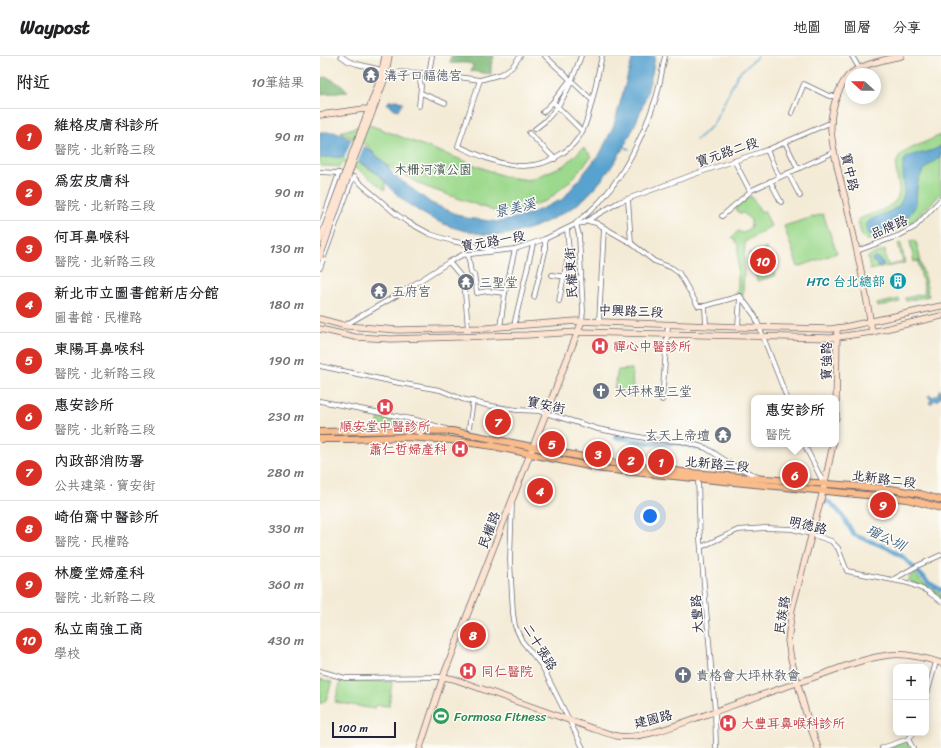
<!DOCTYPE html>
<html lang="zh-TW">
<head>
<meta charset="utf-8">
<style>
	:root { --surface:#fff; --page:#f6f6f6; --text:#202124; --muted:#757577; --line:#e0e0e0; --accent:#d93025 }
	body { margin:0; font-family:Sriracha,"LXGW WenKai TC",sans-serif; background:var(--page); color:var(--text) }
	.controls { position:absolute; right:12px; bottom:12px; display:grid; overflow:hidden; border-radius:8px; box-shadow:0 2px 10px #0003 }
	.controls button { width:36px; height:36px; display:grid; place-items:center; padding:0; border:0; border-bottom:1px solid var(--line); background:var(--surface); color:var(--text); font:20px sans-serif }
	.compass { position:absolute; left:525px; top:12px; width:36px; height:36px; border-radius:50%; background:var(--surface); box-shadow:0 2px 10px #0003; rotate:291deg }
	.scale { position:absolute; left:12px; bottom:10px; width:64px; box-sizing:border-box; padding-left:4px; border:2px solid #22223b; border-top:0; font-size:11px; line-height:14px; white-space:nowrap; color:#22223b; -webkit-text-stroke:3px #fdfcf7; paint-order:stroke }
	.you { position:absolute; left:330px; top:460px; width:14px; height:14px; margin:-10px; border:3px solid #fff; border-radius:50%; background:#1a73e8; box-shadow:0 0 0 6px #1a73e833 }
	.badge { display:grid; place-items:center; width:26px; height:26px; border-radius:50%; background:var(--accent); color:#fff; font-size:13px; font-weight:700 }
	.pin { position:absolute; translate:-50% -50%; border:2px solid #fff; box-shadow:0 1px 4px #0006 }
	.popup { position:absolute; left:431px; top:339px; width:88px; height:52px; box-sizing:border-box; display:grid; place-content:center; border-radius:8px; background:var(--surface); filter:drop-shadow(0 1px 3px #0005); font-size:13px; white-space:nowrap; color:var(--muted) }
	.popup b { font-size:15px; color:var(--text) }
	.popup::after { content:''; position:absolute; left:50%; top:100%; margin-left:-8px; border:8px solid transparent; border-top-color:var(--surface) }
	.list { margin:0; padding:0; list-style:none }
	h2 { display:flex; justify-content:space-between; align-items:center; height:52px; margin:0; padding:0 16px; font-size:17px }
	h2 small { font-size:13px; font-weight:400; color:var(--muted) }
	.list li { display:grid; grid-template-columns:26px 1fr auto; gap:12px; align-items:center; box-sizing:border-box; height:56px; padding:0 16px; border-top:1px solid var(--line) }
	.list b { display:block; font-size:15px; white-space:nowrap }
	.list p { margin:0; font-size:13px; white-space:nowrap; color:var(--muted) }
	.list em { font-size:13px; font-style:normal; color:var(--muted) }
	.map { position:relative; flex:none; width:621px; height:692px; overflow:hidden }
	header { display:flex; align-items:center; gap:24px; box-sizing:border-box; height:56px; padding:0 20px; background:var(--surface); border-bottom:1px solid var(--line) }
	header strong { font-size:19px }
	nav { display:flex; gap:22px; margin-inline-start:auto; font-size:14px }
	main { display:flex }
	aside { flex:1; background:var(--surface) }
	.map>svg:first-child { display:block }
</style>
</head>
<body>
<header>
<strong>Waypost</strong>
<nav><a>地圖</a><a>圖層</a><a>分享</a></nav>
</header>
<main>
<aside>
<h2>附近<small>10筆結果</small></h2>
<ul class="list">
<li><span class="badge">1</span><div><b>維格皮膚科診所</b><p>醫院 · 北新路三段</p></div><em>90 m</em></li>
<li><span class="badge">2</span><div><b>為宏皮膚科</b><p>醫院 · 北新路三段</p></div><em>90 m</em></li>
<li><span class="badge">3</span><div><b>何耳鼻喉科</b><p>醫院 · 北新路三段</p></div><em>130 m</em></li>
<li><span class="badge">4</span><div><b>新北市立圖書館新店分館</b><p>圖書館 · 民權路</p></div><em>180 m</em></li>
<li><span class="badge">5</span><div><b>東陽耳鼻喉科</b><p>醫院 · 北新路三段</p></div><em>190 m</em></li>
<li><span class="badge">6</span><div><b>惠安診所</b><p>醫院 · 北新路三段</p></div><em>230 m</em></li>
<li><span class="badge">7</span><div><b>內政部消防署</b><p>公共建築 · 寶安街</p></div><em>280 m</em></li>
<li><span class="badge">8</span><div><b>崎伯齋中醫診所</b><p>醫院 · 民權路</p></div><em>330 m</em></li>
<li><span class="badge">9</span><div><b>林慶堂婦產科</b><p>醫院 · 北新路二段</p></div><em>360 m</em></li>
<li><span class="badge">10</span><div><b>私立南強工商</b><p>學校</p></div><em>430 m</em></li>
</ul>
</aside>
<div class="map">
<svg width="621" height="692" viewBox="0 0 621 692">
	<rect width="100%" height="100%" fill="#fdfcf7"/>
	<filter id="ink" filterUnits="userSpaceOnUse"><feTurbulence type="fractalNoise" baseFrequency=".025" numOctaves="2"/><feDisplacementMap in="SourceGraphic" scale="8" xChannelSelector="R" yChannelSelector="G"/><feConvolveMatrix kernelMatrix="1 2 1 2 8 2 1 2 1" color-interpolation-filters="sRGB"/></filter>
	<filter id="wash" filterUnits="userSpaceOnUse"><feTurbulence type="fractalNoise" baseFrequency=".012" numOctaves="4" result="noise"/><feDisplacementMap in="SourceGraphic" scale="16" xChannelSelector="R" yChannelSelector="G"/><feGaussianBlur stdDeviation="0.9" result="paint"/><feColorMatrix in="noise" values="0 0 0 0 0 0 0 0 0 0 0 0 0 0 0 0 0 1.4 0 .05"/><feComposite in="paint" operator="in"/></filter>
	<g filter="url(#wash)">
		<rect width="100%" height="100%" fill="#f4ebd6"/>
		<g fill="#9dd98d" stroke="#607e64">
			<path d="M42,66L186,121L209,124L245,109L263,92L272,100L250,125L228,144L198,154L177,156L106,131L61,106L48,90L20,76L37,71Z"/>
			<path d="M621,79V138L592,166L550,184C540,185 540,171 538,163C549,159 563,155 572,148C591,133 563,112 585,95Z"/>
			<path d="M9,100L32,102L56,117L65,126V134L39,114L22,107L20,111L9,110H0V102Z"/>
			<path d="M431,140L442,157L444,154L451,170L425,186L423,239H416L418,231V189L412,181L418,175L422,177L426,176L431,170V164L423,157H419L415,152Z"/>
			<path d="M503,158L517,197L478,211L464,170Z"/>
			<path d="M595,184C597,188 600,200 600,204L594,206L590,185Z"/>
			<path d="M581,187L585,207L550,214L548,202L549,200L565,194L566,204L569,210L583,205L578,188Z"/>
			<path d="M446,192L455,220L437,225L429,197Z"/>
			<path d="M600,205L608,235L605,236L598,206Z"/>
			<path d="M608,237L609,240L586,245L585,242Z"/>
			<path d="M579,243L580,246L558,251L557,248Z"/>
			<path d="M312,313L313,336L311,340L294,333L298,314Z"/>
			<path d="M60,359L84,364L82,370H57Z"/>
			<path d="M594,517L606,529L621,538V543L605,532L587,524Z"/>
			<path d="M0,623L12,626L6,644L0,648Z"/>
			<path d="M21,624L72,626L69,650L55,649L54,653L15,646Z"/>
			<path d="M587,684L590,692H566Z"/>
		</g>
		<g fill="#7eb978" stroke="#506e5a">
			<path d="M131,0H174L171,9V18L151,15L153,9C147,5 138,8 130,7Z"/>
			<path d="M7,21L23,30L28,36L0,38V22Z"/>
		</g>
		<g fill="#58a2cf" stroke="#3d6285">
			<path d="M313,0H335C329,48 302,106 267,140C255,152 239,159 224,167C213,172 192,179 180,179C166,180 143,175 129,170C112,164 96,154 82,143C73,136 66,125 56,117C38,103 23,99 0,102V76H16L47,92L63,105L74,119L111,147L146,162L179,166L210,158L243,143L281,96L294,69Z"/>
			<path d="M76,44L82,46V49L78,54L70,51L71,49L67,48L69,45Z"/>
			<path d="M621,90V102C611,105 601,116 598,126C596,133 597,141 596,148C592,160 580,168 569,173C562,176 556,180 548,178C537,160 570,160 579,149C591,134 577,111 586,102C593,97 602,98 610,95C614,94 617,92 621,90Z"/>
			<path d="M554,201L559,202L561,206H563V210L558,211L556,207L553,206L552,204Z"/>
			<path d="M619,334H621L620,342L618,344H615L611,348L609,347L611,344L608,340L610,339L614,341L618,338Z"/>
		</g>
		<path fill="#f4ebd6" d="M32,83L44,89L37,108L31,104L24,103Z"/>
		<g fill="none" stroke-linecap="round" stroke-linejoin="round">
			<g stroke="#58a2cf" stroke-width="1.5">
				<path d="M376,84L393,69L418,18L438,0"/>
				<path d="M303,90L309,93"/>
			</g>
			<g stroke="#58a2cf" stroke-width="4.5">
				<path d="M295,381L330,387H357L383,393L398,402"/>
				<path d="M506,445L511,447L522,459L534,479L568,492L583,501L609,527L621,534"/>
			</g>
		</g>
	</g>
	<g filter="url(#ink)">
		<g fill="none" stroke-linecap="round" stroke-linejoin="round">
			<g stroke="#6c6871" stroke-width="5.5">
				<g id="street">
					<path d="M21,0L28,5L37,8L70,16L109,17L160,24L182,18L192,11L200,0"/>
					<path d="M225,0L272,44"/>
					<path d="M532,0L539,12"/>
					<path d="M109,17L112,0"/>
					<path d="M99,18L101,30L99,50"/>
					<path d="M160,24L138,90C172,105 206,122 241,98C250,93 259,83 263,74C273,51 276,24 282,0"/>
					<path d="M101,37L125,47"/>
					<path d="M233,46L262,75"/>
					<path d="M223,56L233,46L250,24"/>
					<path d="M472,57L484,28L509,40H518"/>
					<path d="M225,65C244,47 252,25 261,0"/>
					<path d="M215,73L224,66"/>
					<path d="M209,77L235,103"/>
					<path d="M465,86L478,113"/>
					<path d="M447,94L459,121"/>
					<path d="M414,104L430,135"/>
					<path d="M0,116L18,117L33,121L76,158L86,165L110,178L132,185L173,194"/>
					<path d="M468,117L480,140"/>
					<path d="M450,125L461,146"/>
					<path d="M308,143L311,187"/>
					<path d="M402,160L432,134L514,96"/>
					<path d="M268,165L276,167L311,187L334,205L352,212L359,217L378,250H385L386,270"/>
					<path d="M256,167C265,159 275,152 283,142C307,114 324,77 336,42C340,29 342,14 345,0"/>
					<path d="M256,168L259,179L263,255L262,265"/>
					<path d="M0,172L19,117"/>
					<path d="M537,195L580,179L595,171L621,143"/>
					<path d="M148,198L151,217L154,218L157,237L167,235L185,237"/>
					<path d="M129,206L144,224L148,273"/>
					<path d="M0,212L33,121"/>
					<path d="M232,219L261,223"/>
					<path d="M214,241L225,196V183"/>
					<path d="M239,245L249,195L247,173"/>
					<path d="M385,250L420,240"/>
					<path d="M279,265L284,172"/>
					<path d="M195,269V265L213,188"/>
					<path d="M26,270L27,268L79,238L129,206L142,199L195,193L225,183L256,168L263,167L299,146L375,118L447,94L512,66"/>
					<path d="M180,271L185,237L195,193"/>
					<path d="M418,271L420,240L435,260L467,342"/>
					<path d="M0,310L79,327L120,334L142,343L166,349L197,354L219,355L278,373L335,384L361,385L386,392L411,408L438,421"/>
					<path d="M342,344L348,268"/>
					<path d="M0,345L96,364L126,373"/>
					<path d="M92,363L91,374L101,377V381"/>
					<path d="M149,372L153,345"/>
					<path d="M484,388L504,428"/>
					<path d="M378,423L380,483L395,655L396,691"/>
					<path d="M192,447L190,504L193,557L195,570L202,585L222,610L263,692"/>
					<path d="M381,491L418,474L445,472L472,473L491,478L511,485L518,492L527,515L588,527L607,535L621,545"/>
					<path d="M574,523L597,510L621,499"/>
					<path d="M0,615L25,622L123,621"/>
					<path d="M606,642L616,606"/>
					<path d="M588,683L593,692"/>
					<path d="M562,692L588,683L594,677"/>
				</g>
			</g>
			<g stroke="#6c6871" stroke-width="7">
				<g id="secondary">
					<path d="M0,59L44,53L51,54"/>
					<path d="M46,61L61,21L65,0"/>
					<path d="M50,62L65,22L69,0"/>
					<path d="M0,263L26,270L78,274L166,272L256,265L418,271L511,273L525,271L621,250"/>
					<path d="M0,273L35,281L71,283L207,279L258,276L511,282L552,276L621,260"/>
					<path d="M552,276C546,235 537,194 528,154C522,128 513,101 511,74C510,57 517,33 528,20C540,8 565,4 581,0"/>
					<path d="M516,362L517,272"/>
					<path d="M123,621L134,623L274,673C281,675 289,678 297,680C323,684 361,667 385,659C419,647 452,635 486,624C514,615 541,602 570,599C587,597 605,602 621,607"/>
					<path d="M100,692L123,621L262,265"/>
					<path d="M498,692L487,661L471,603L468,585L472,553L503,435L513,388"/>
				</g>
			</g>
			<g stroke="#6c6871" stroke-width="8">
				<g id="primary">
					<path d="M0,376L91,374L132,375L298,408L371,417L570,433L600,438L621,444"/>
					<path d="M29,383L87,381L131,384L173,390L283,413L587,443L621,452"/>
				</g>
			</g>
			<use href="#street" stroke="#fff" stroke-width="4"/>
			<use href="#secondary" stroke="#fde4d1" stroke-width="5.5"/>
			<use href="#primary" stroke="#fabc8b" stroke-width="6"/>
			<g stroke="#6c6871" stroke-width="7" stroke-linecap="butt">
				<g id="secondary-bridge">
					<path d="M0,184L46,61"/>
					<path d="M0,201L34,103L50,62"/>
				</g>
			</g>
			<g stroke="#6c6871" stroke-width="8" stroke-linecap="butt">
				<path id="primary-bridge" d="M0,383H29"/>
			</g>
			<use href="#secondary-bridge" stroke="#fde4d1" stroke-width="5.5"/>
			<use href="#primary-bridge" stroke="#fabc8b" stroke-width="6"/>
		</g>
	</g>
	<defs>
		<g id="temple-disc" transform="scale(0.9)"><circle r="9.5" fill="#6b7280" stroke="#fdfcf7"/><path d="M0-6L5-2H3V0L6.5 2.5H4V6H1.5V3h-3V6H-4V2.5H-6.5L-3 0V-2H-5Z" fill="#fff"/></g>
		<g id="building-disc" transform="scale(0.9)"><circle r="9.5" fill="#0f9aa8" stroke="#fdfcf7"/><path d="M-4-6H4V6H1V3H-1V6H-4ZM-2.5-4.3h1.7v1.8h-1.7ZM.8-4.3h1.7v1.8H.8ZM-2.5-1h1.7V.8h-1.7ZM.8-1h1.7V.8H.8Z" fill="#fff"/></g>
		<g id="hospital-disc" transform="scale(0.9)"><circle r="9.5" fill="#e0444e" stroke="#fdfcf7"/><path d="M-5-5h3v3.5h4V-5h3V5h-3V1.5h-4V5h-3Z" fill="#fff"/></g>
		<g id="church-disc" transform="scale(0.9)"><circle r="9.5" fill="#6b7280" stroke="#fdfcf7"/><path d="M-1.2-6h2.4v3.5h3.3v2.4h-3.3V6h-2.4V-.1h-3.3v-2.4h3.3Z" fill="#fff"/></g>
		<g id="stadium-disc" transform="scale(0.9)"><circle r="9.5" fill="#2e9e5b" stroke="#fdfcf7"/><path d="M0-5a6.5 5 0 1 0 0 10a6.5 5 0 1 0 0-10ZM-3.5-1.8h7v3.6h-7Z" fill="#fff"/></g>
	</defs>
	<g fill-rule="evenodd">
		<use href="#temple-disc" x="51" y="19"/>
		<use href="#building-disc" x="578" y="225"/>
		<use href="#temple-disc" x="146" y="226"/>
		<use href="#temple-disc" x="59" y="235"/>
		<use href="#hospital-disc" x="280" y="290"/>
		<use href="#church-disc" x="281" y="335"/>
		<use href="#hospital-disc" x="65" y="351"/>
		<use href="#temple-disc" x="403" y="379"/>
		<use href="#hospital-disc" x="140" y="393"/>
		<use href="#hospital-disc" x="148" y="615"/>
		<use href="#church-disc" x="363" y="619"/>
		<use href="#stadium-disc" x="121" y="660"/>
		<use href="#hospital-disc" x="408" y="667"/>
	</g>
	<g text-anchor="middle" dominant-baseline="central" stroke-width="3" stroke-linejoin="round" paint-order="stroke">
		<g font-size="13" fill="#5b616d" stroke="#fdfcf7" text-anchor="start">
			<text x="64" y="19">溝子口福德宮</text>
			<text x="159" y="226">三聖堂</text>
			<text x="72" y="235">五府宮</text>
			<text x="294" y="335">大坪林聖三堂</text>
			<text x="390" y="379" text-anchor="end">玄天上帝壇</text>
			<text x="376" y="619">貴格會大坪林教會</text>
		</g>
		<g font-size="13" fill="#22223b" stroke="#fdfcf7">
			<text transform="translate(407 96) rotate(-19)">寶元路二段</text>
			<text transform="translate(530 116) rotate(77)">寶中路</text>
			<text transform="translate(569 171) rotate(-23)">品牌路</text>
			<text transform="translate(173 185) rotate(-10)">寶元路一段</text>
			<text transform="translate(251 217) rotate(-93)">民權東街</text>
			<text transform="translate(311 255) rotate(2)">中興路三段</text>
			<text transform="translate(506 305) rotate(-90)">寶強路</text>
			<text transform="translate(226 349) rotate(12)">寶安街</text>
			<text transform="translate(397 408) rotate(5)">北新路三段</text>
			<text transform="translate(564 423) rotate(7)">北新路二段</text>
			<text transform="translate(488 469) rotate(14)">明德路</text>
			<text transform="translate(169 474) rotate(-69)">民權路</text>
			<text transform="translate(377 558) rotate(-94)">大豐路</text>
			<text transform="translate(462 559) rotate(-81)">民族路</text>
			<text transform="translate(220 591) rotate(58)">二十張路</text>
			<text transform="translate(333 663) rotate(-14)">建國路</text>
		</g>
		<g font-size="13" fill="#475954" stroke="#fdfcf7">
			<text x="113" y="113">木柵河濱公園</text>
		</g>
		<g font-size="13" fill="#0d838f" stroke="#fdfcf7" text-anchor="end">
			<text x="565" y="225">HTC 台北總部</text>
		</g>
		<g font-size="13" fill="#be3a42" stroke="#fdfcf7" text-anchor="start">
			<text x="293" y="290">禪心中醫診所</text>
			<text x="65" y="370" text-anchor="middle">順安堂中醫診所</text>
			<text x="127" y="393" text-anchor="end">蕭仁哲婦產科</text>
			<text x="161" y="615">同仁醫院</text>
			<text x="421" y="667">大豐耳鼻喉科診所</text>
		</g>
		<g font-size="13" fill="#27864d" stroke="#fdfcf7" text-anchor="start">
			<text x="134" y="660">Formosa Fitness</text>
		</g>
		<g font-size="14" font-style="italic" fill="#3a5c7e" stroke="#fdfcf7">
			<text transform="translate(195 152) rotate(-13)">景美溪</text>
			<text transform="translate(566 482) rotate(26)">瑠公圳</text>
		</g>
	</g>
</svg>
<div class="controls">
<button>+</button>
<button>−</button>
</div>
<svg class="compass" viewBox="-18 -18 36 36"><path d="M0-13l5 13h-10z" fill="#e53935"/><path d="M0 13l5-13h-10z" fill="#757577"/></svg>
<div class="scale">100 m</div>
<div class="you"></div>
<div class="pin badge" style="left:341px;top:406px">1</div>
<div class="pin badge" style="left:311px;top:404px">2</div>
<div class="pin badge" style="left:278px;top:398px">3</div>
<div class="pin badge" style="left:220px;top:435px">4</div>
<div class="pin badge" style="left:232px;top:388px">5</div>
<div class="pin badge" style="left:475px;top:419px">6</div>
<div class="popup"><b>惠安診所</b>醫院</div>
<div class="pin badge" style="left:178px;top:366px">7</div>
<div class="pin badge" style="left:153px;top:579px">8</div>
<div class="pin badge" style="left:563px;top:449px">9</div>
<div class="pin badge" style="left:443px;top:205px">10</div>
</div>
</main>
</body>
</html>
